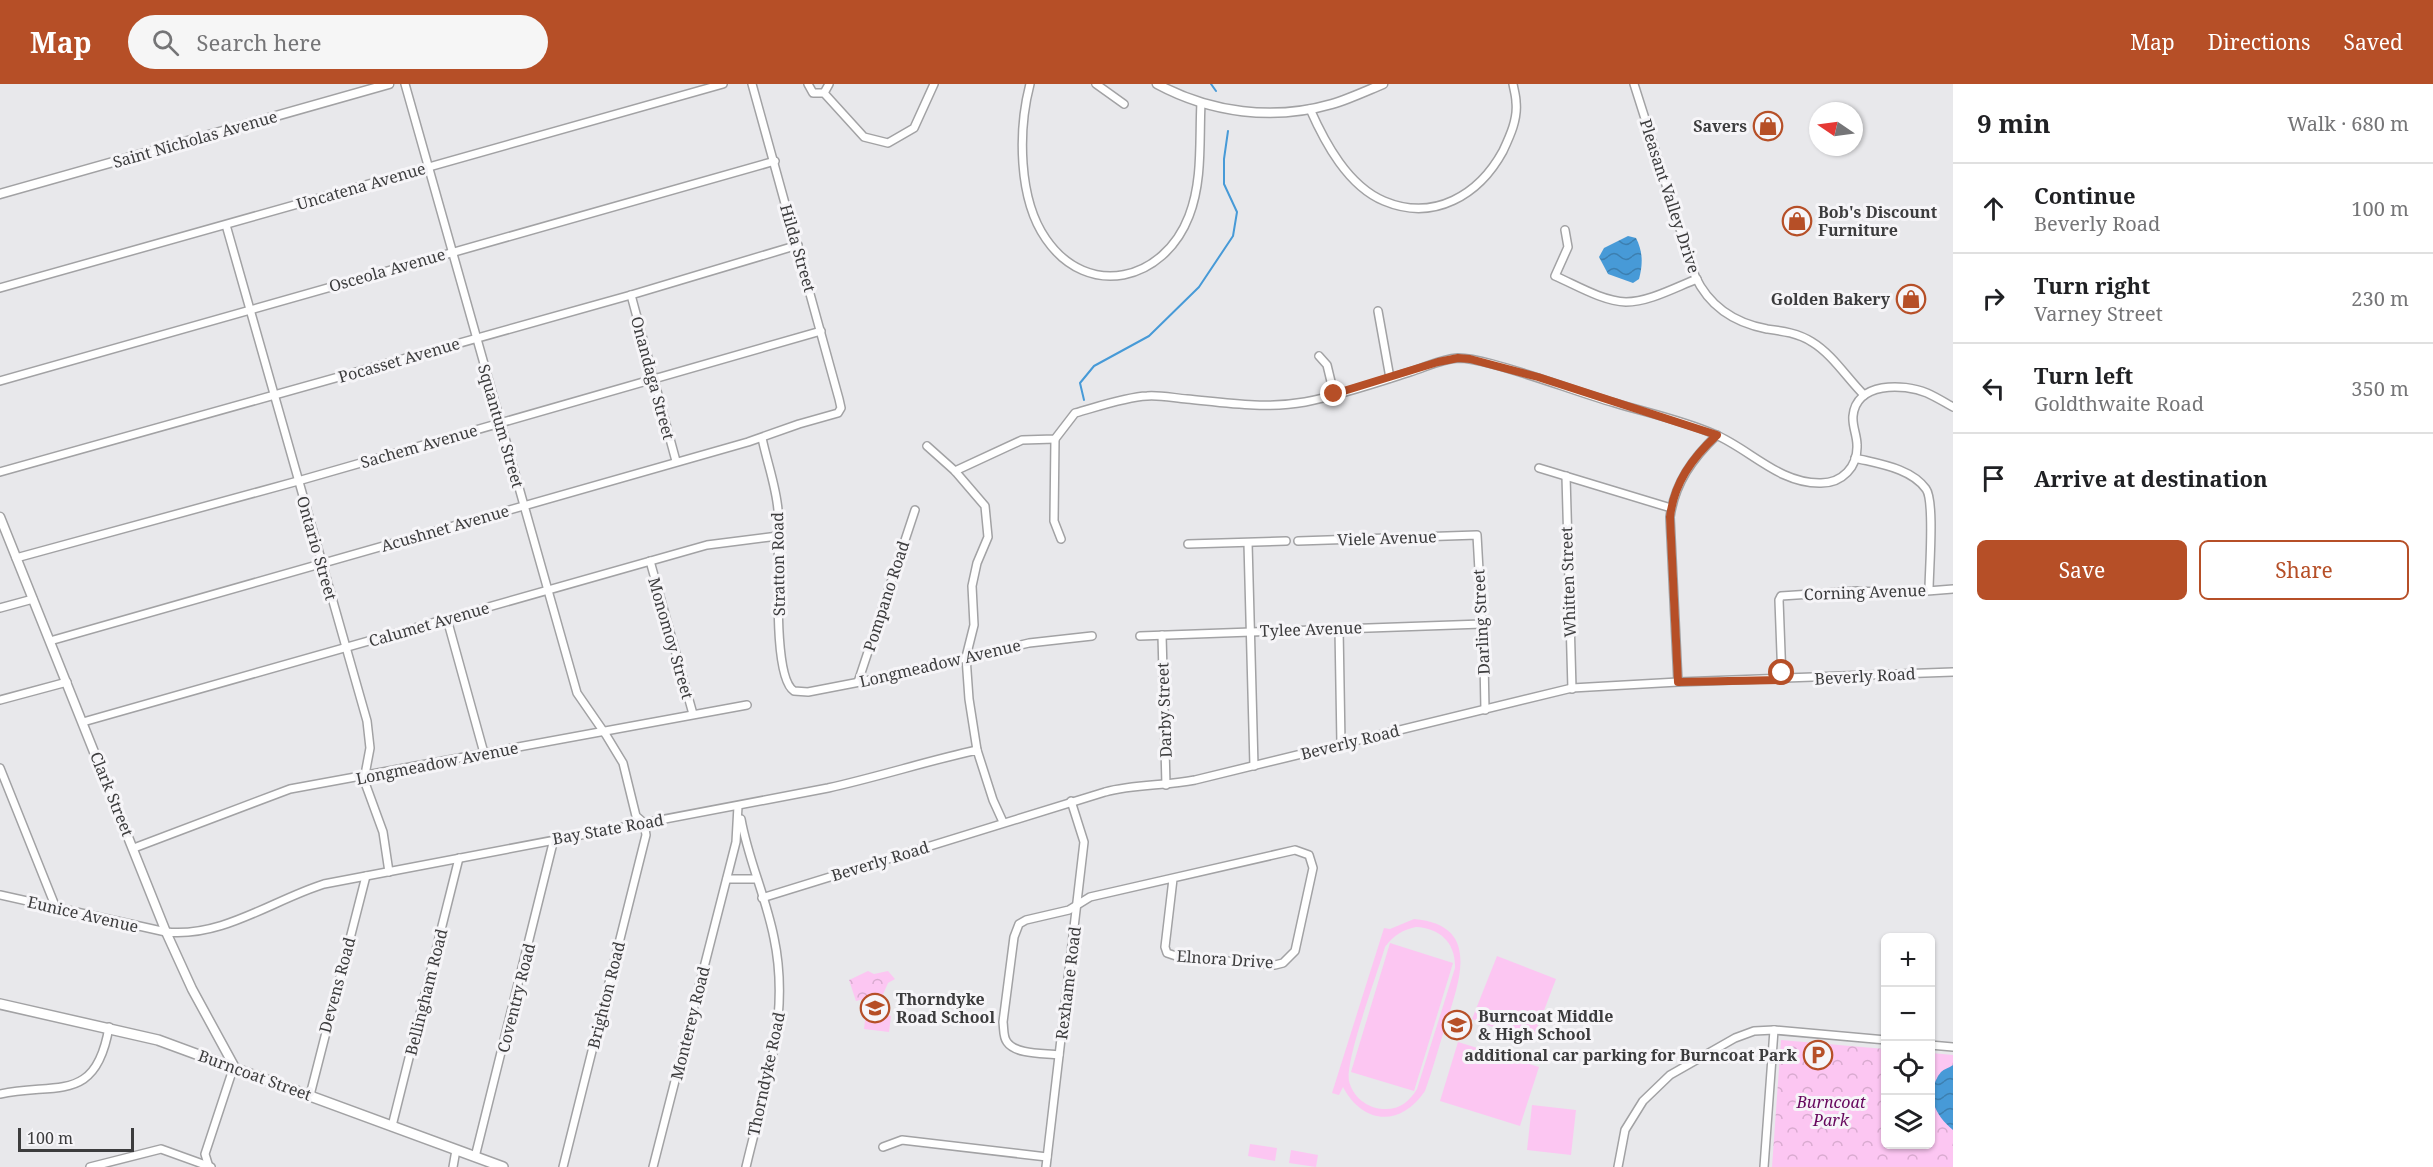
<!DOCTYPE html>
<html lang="en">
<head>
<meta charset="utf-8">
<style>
	:root { --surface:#fff; --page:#f6f6f6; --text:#202124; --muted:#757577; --line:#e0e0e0; --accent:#b64f27 }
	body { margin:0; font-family:"Noto Serif",serif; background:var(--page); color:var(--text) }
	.controls { position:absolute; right:18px; bottom:18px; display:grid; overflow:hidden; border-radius:9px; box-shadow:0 2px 4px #0004 }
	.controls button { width:54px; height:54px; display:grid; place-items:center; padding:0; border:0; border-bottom:2px solid var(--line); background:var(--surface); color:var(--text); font:30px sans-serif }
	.compass { position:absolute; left:1809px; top:18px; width:54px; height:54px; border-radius:50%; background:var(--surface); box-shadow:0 2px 4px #0004; rotate:283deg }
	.scale { position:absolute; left:18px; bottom:15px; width:116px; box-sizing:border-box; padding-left:6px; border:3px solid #3c3c3d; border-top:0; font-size:16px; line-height:21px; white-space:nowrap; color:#3c3c3d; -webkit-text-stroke:4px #f6f5f8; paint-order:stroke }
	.stop { position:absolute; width:18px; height:18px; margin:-14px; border:4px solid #b64f27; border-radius:50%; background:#fff }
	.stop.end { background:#b64f27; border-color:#fff; box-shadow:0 2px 6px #0008 }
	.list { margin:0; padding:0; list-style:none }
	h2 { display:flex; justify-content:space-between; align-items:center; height:78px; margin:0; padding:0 24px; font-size:26px }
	h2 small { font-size:20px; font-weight:400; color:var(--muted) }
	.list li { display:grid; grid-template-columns:39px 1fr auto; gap:18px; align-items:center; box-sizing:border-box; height:90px; padding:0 24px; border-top:2px solid var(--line) }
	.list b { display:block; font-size:22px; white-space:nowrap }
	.list p { margin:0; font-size:20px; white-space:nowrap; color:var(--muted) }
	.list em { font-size:20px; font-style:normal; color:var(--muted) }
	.actions { display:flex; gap:12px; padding:18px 24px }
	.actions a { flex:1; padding:14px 0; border:2px solid var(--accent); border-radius:9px; text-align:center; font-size:21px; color:var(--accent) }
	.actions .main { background:var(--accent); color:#fff }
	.icon { flex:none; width:33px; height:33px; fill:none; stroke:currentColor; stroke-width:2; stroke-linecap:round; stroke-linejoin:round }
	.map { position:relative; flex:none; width:1953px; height:1083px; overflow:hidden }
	header { display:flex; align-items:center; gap:36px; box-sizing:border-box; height:84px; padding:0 30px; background:var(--accent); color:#fff }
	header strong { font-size:28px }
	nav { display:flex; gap:33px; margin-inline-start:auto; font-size:21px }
	.search { width:420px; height:54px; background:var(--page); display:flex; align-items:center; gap:15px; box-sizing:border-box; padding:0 21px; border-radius:33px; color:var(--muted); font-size:22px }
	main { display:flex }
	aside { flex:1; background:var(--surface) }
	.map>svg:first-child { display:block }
</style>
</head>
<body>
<header>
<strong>Map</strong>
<div class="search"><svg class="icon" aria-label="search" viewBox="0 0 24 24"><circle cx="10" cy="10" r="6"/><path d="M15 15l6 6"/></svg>Search here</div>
<nav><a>Map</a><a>Directions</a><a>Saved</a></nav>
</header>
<main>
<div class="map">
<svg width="1953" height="1083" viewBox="0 0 1953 1083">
	<defs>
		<pattern id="park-crowns" width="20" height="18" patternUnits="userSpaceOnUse" patternTransform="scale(1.5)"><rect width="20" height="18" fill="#fcc6f2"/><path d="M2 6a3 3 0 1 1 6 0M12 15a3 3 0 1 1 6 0" fill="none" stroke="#d9abd0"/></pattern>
		<pattern id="water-waves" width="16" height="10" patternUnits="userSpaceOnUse" patternTransform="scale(1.5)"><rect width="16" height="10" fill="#479ad7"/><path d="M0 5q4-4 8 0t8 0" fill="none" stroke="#3c7fb0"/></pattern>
	</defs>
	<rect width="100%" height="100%" fill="#e8e8eb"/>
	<g fill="url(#park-crowns)">
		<path d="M868,887L874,890L888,887L895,895L888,899L881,915L868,914L856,917L849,896Z"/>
		<path d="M1781,956L1885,965L1886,1060H1930L1931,969L1953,971V1083H1772Z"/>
	</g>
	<g fill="#fcc6f2" fill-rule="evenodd">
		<path d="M1414,835C1482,841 1459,897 1446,940C1439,962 1433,985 1425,1007C1401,1043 1363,1041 1343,1003L1339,1011L1332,1009L1384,844L1390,845ZM1416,843C1440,844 1456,859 1455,884L1417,1005C1409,1018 1399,1026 1383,1025C1367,1024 1353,1013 1349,997C1345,976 1378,888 1385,863C1394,851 1402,846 1416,843Z"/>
		<path d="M1390,859L1453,879L1414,1007L1351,988Z"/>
		<path d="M1497,872L1556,895L1532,958L1472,935Z"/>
		<path d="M866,929L891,932L889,948L864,945Z"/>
		<path d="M1458,958L1539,983L1520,1042L1440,1017Z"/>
		<path d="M1532,1021L1576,1026L1571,1071L1527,1066Z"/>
		<path d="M1250,1060L1277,1064L1275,1077L1248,1072Z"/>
		<path d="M1291,1066L1318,1071L1316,1083L1289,1079Z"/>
	</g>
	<g fill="url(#water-waves)">
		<path d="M1628,152L1636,154C1643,168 1643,180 1639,195L1633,199L1608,190L1599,173L1604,164Z"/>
		<path d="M1953,981V1046C1935,1031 1924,1010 1941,988C1944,985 1949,984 1953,981Z"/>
	</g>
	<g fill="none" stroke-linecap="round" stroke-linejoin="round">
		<g stroke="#479ad7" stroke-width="2">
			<path d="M1211,0L1216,7"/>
			<path d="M1084,316L1080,299L1094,282L1149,252L1199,203L1233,152L1237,128L1224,100V75L1228,47"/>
		</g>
		<g stroke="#a2a2a4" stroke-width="10">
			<g id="minor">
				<path d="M405,0L577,609L606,651L623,679L636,732L644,739L646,751L563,1083"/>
				<path d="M808,0L813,9H824L864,53L888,59L914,44L934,0"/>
				<path d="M1030,0C1018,46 1018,115 1046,155C1088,216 1164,197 1189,132C1203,96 1199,56 1201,19"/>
				<path d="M1096,0L1124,20"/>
				<path d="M1634,0L1695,192C1709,222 1735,239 1767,245C1782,247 1798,249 1812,258C1832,270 1847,294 1864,311"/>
				<path d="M824,9L829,0"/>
				<path d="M1310,25C1325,59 1348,102 1384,117C1434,138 1479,111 1503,67C1510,52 1518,35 1516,18C1516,12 1514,6 1513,0"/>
				<path d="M226,141L367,637L370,664L364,696L383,748L389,788"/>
				<path d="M1565,146L1568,163L1555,192C1576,201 1602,217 1626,218C1649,218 1676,203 1697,195"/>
				<path d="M0,204L723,0"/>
				<path d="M631,211L676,377"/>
				<path d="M1378,227L1390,294"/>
				<path d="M1319,272L1327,281L1334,310"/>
				<path d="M0,297L775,77"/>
				<path d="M762,354C767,378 776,402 778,426C781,458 770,592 794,607L808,608L865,597L1029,559L1092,552"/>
				<path d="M1055,355L1054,437L1061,455"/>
				<path d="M927,362L955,387L985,422L988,453L977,479L972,502L974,541L966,573L969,615L977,666"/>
				<path d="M1855,374C1879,380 1911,384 1926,405C1935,417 1929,487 1929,506"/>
				<path d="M1539,384L1671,424"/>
				<path d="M955,387L1022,356L1055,355L1075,329C1097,323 1125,313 1147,312C1160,311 1174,314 1187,315C1227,319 1265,325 1305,318C1341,311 1376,299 1410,288C1426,283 1441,275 1458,274C1469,274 1481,277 1492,280C1534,291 1574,307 1615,319C1648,329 1682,336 1714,350C1750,365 1779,400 1821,399C1842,399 1858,383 1857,361C1857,351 1852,342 1853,332C1856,298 1903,299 1927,309C1936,313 1944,318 1953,323"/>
				<path d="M0,388L631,211L798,161"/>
				<path d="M1566,392L1572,605"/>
				<path d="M1298,457L1477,451L1484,576L1485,626"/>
				<path d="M1248,459L1254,682"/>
				<path d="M1188,460L1286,457"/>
				<path d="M16,474L298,397L821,247"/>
				<path d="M650,477L693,630"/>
				<path d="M0,524L33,515"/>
				<path d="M447,535L484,669"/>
				<path d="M1339,544L1341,660"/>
				<path d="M1162,551L1166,701"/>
				<path d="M1140,552L1482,540"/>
				<path d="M50,557L748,358L799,340L838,329L841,324L839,315L752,0"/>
				<path d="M1782,596L1779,516L1781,512L1857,507L1902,509L1953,505"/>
				<path d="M858,598L915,426"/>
				<path d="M1678,598L1670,433C1675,399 1692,375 1717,351"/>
				<path d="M0,616L67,598"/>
				<path d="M83,638L707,461L778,452"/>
				<path d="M0,684L56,824"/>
				<path d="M741,735C748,775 766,813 774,854C791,934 764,1006 746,1083"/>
				<path d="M134,764L290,705L747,621"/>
				<path d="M727,795H756"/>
				<path d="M0,811L166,848C222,854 273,816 324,800L828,704C878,693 927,677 977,666L993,716L1003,738"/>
				<path d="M762,814L1105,708C1135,700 1165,702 1195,696L1572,604L1678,598L1953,588"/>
				<path d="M1930,961L1953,963"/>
				<path d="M1059,971C1045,969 1016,971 1007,958C1003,953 1004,945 1003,938L1014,853L1019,840L1026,836L1069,826L1090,813L1295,766L1309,771L1313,784L1295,867L1283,879L1275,881L1179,873L1167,869L1165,863L1173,795"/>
				<path d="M0,1010C57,998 96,1020 109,943"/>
				<path d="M310,1011L366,792"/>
				<path d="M392,1042L459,774"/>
				<path d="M883,1063L902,1056L1047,1073"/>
				<path d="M475,1073L554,755"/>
				<path d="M90,1083L161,1065L211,1083"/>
				<path d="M209,1083L205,1070L234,982"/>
				<path d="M453,1083L456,1066"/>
				<path d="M653,1083L736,758L738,722"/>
				<path d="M1046,1083L1084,758L1071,717"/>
				<path d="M1618,1083L1625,1046L1643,1017L1670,991L1735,954L1754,947L1774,946L1886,956"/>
				<path d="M1764,1083L1774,946"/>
			</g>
		</g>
		<g stroke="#a2a2a4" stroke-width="11">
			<g id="tertiary">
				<path d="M1157,0C1211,29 1273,37 1332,20C1349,15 1366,7 1383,0"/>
				<path d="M0,110L389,0"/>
				<path d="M0,433L166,848L192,905L234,982"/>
			</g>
		</g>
		<g stroke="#a2a2a4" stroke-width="12">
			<path id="secondary" d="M0,920L158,956L503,1083"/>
		</g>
		<use href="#minor" stroke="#fff" stroke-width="7"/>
		<use href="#tertiary" stroke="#fff" stroke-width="8"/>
		<use href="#secondary" stroke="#fff" stroke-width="9"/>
	</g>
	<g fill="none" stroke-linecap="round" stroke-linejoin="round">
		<path stroke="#b64f27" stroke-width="8" d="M1334,310L1438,278L1458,274L1470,275L1538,293L1717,351C1692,374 1674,399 1670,433L1678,598L1782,596V589"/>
	</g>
	<defs>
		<g id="shop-ring" transform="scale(1.5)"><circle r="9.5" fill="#f6f5f8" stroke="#b64f27" stroke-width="1.5"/><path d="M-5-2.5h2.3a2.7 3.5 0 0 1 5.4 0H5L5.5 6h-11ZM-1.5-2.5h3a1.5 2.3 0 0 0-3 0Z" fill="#b64f27"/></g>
		<g id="school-ring" transform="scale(1.5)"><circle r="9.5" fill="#f6f5f8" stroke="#b64f27" stroke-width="1.5"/><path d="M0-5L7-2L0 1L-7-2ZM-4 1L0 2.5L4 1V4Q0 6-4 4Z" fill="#b64f27"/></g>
		<g id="parking-ring" transform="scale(1.5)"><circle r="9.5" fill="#f6f5f8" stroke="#b64f27" stroke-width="1.5"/><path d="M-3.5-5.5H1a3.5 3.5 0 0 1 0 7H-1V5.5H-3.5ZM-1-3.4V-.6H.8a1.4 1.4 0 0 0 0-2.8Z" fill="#b64f27"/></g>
	</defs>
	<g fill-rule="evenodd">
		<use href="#shop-ring" x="1768" y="42"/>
		<use href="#shop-ring" x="1797" y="137"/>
		<use href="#shop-ring" x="1911" y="215"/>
		<use href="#school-ring" x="875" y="924"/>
		<use href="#school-ring" x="1457" y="941"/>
		<use href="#parking-ring" x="1818" y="971"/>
	</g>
	<g text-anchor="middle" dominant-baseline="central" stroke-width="6" stroke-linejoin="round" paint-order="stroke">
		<g font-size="16" font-weight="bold" fill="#3c3c3d" stroke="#f6f5f8" text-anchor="end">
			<text x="1747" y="42">Savers</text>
			<text x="1818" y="128" text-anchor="start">Bob's Discount<tspan x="1818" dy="18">Furniture</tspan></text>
			<text x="1890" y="215">Golden Bakery</text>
			<text x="896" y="915" text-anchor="start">Thorndyke<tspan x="896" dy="18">Road School</tspan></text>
			<text x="1478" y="932" text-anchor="start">Burncoat Middle<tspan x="1478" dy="18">&amp; High School</tspan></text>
			<text x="1797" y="971">additional car parking for Burncoat Park</text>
		</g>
		<g font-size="16" fill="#3c3c3d" stroke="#f6f5f8">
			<text transform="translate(195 55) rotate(-16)">Saint Nicholas Avenue</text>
			<text transform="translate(361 102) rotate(-16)">Uncatena Avenue</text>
			<text transform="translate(1670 112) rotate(72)">Pleasant Valley Drive</text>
			<text transform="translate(798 164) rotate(74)">Hilda Street</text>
			<text transform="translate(387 186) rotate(-16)">Osceola Avenue</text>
			<text transform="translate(399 276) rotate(-16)">Pocasset Avenue</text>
			<text transform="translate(653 294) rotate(75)">Onandaga Street</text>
			<text transform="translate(501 342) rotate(74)">Squantum Street</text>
			<text transform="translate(419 362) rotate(-16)">Sachem Avenue</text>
			<text transform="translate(445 444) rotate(-16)">Acushnet Avenue</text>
			<text transform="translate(1387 454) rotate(-2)">Viele Avenue</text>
			<text transform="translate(317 464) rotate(74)">Ontario Street</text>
			<text transform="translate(778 480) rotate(-91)">Stratton Road</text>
			<text transform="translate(1568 498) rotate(-92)">Whitten Street</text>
			<text transform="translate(1865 508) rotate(-2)">Corning Avenue</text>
			<text transform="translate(886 512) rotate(-72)">Pompano Road</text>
			<text transform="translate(1481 538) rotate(-93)">Darling Street</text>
			<text transform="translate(429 540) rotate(-16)">Calumet Avenue</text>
			<text transform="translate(1311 545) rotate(-2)">Tylee Avenue</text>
			<text transform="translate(671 554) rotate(74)">Monomoy Street</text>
			<text transform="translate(940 579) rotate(-13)">Longmeadow Avenue</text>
			<text transform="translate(1865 592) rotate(-3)">Beverly Road</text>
			<text transform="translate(1164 626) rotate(-92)">Darby Street</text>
			<text transform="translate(1350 658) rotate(-14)">Beverly Road</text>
			<text transform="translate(437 679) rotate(-11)">Longmeadow Avenue</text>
			<text transform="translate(112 710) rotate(68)">Clark Street</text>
			<text transform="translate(608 745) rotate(-10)">Bay State Road</text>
			<text transform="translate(880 777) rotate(-17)">Beverly Road</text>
			<text transform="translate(83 830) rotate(13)">Eunice Avenue</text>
			<text transform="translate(1225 875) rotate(4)">Elnora Drive</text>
			<text transform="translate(1068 899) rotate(-83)">Rexhame Road</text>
			<text transform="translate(337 901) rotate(-75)">Devens Road</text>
			<text transform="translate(426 908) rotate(-76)">Bellingham Road</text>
			<text transform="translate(606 911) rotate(-76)">Brighton Road</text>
			<text transform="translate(516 914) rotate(-76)">Coventry Road</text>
			<text transform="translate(690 939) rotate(-76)">Monterey Road</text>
			<text transform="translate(766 990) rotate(-78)">Thorndyke Road</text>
			<text transform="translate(255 991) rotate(20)">Burncoat Street</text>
		</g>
		<g font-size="16" font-style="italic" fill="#66085d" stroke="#f6f5f8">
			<text x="1831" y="1018">Burncoat<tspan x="1831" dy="18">Park</tspan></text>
		</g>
	</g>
</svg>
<div class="controls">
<button>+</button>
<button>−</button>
<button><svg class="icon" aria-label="locate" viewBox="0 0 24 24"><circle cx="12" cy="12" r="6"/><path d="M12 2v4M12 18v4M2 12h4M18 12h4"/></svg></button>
<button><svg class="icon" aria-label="layers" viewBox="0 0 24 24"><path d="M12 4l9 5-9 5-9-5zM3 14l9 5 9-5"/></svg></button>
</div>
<svg class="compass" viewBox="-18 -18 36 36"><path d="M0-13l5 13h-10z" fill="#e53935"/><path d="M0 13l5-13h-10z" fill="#757577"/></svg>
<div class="scale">100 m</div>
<div class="stop" style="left:1782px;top:589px"></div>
<div class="stop end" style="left:1334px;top:310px"></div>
</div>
<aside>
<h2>9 min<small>Walk · 680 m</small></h2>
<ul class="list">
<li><svg class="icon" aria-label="ahead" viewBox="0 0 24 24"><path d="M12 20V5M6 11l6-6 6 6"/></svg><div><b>Continue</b><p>Beverly Road</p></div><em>100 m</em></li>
<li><svg class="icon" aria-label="right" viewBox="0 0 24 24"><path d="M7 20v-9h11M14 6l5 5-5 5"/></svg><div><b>Turn right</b><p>Varney Street</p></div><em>230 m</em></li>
<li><svg class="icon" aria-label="left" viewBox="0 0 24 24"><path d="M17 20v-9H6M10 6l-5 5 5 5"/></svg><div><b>Turn left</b><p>Goldthwaite Road</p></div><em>350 m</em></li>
<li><svg class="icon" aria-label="arrive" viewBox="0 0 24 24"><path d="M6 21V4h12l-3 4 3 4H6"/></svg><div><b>Arrive at destination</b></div></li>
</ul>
<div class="actions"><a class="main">Save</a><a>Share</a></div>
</aside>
</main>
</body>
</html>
